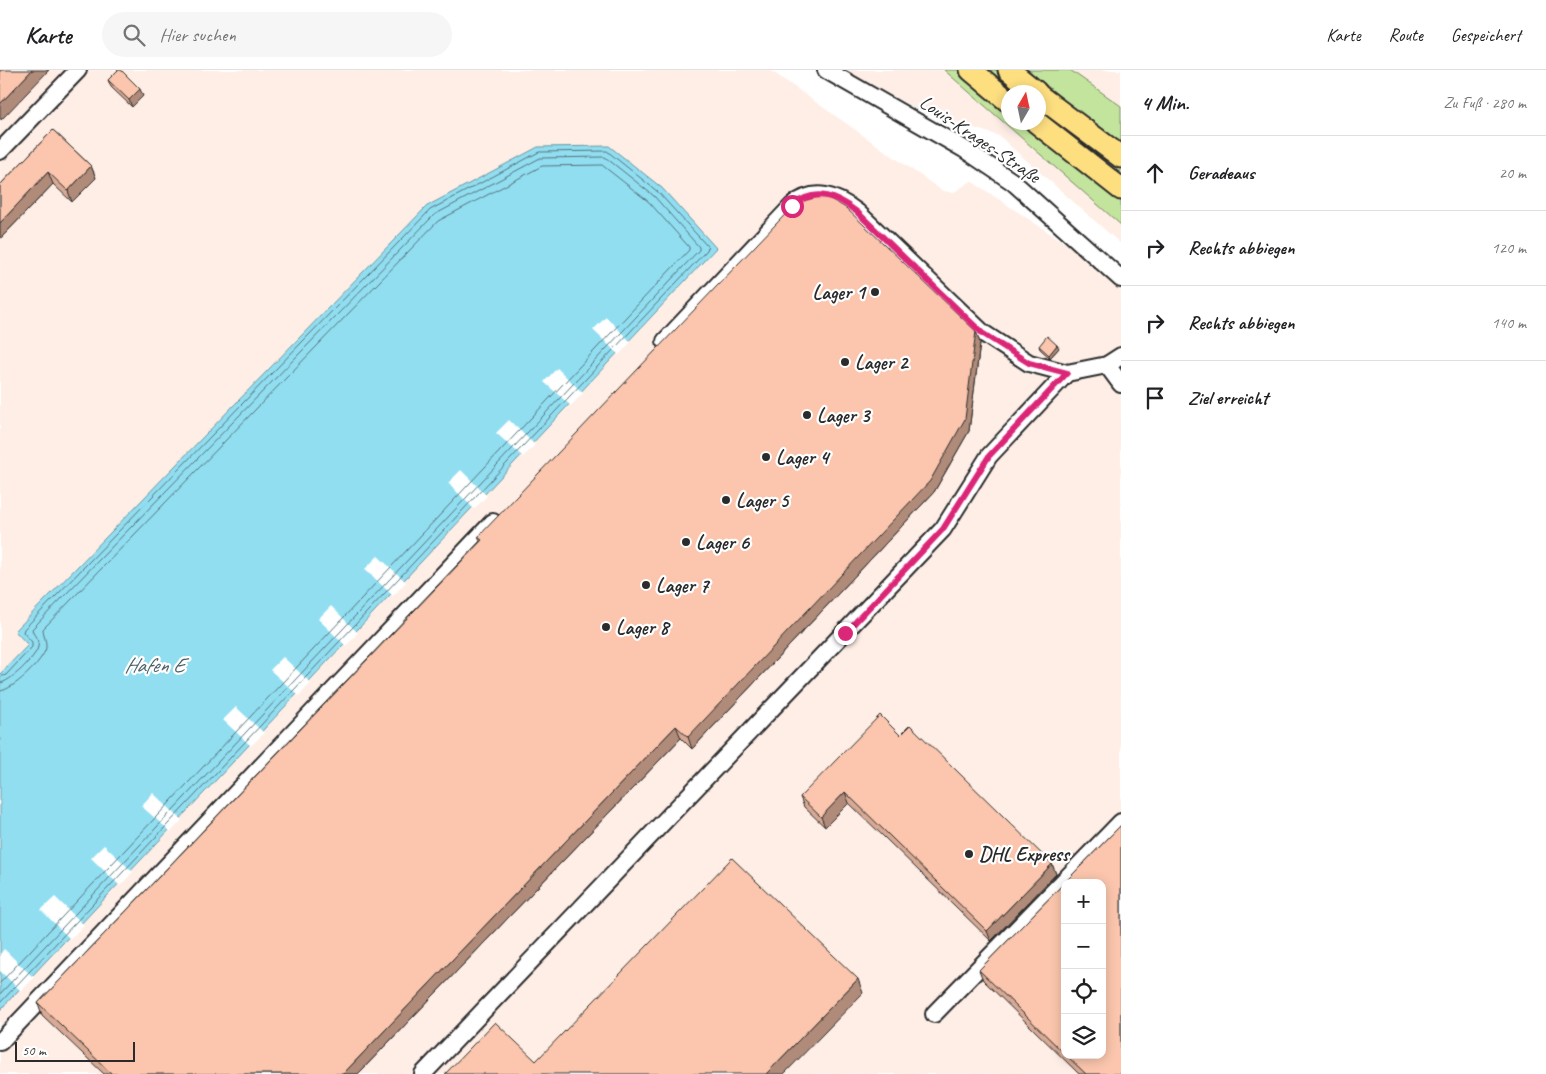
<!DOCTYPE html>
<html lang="de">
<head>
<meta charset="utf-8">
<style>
	:root { --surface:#fff; --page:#f6f6f6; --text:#202124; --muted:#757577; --line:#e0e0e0 }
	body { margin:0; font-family:Caveat,sans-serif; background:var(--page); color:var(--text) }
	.controls { position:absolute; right:15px; bottom:15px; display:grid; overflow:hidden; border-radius:10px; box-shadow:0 2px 12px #0003 }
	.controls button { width:45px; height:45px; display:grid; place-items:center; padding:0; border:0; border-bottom:1px solid var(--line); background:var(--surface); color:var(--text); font:25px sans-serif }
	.compass { position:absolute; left:1001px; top:15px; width:45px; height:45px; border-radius:50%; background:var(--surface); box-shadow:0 2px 12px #0003; rotate:9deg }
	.scale { position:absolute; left:15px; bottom:12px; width:120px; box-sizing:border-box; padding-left:5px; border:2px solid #2b2b2b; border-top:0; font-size:14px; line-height:18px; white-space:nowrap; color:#2b2b2b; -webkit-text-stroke:4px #fff; paint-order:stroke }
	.stop { position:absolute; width:15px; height:15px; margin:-11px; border:4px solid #db2777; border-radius:50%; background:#fff }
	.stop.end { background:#db2777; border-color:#fff; box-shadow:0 1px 5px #0008 }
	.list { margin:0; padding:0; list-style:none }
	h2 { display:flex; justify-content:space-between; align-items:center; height:65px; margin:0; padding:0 20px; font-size:21px }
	h2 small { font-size:16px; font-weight:400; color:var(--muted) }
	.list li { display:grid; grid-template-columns:32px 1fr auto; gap:15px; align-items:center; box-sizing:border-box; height:75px; padding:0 20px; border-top:1px solid var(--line) }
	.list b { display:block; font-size:19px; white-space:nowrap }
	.list em { font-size:16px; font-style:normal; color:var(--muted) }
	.icon { flex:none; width:28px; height:28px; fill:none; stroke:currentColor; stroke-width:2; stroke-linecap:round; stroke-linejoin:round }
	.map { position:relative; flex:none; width:1121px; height:1004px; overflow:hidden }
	header { display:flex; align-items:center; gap:30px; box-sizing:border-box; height:70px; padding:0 25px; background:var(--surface); border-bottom:1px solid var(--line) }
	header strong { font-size:24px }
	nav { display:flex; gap:28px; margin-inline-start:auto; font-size:18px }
	.search { width:350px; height:45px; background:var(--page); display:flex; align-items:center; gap:12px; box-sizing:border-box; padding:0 18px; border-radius:28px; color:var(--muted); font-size:19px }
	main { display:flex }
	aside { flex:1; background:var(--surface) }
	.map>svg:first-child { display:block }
</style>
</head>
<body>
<header>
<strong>Karte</strong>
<div class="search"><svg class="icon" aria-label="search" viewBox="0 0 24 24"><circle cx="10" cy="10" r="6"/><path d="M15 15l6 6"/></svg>Hier suchen</div>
<nav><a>Karte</a><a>Route</a><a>Gespeichert</a></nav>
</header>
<main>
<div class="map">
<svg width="1121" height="1004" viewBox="0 0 1121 1004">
	<rect width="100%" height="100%" fill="#fff"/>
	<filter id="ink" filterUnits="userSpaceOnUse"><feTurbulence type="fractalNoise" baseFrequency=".02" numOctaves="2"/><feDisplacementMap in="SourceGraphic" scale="10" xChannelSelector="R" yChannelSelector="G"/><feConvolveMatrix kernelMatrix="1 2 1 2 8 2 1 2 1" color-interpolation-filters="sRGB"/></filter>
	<g filter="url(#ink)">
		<g fill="#feeee6" fill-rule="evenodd">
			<path d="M0,0H770L941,120L953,123L971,111L1104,199L1121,215V1004H0V940L716,178L15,561L28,574L0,604ZM1065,813H1102V985H1065Z"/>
			<path d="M845,0H944L1121,155V174L999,66L918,40Z"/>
			<path d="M1070,0H1121V36Z"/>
		</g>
		<g fill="#c3e49d" stroke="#778864">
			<path d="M944,0H959L1008,42V52L1022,53L1121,128V155Z"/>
			<path d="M986,0H1002L1030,22H1014Z"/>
			<path d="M1028,0H1070L1121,36V75L1098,58Z"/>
			<path d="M1038,30L1121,96V106L1039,43Z"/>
		</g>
		<path fill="#91def1" stroke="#6896a2" d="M609,76L662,118L716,178L0,940V604L28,575L15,561L427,136L538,77Z"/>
		<g fill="#fff">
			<path d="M606,247L631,272L619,285L593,260Z"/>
			<path d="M557,298L583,323L571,336L544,312Z"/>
			<path d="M509,350L535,375L523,387L496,363Z"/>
			<path d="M461,400L487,426L474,439L448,413Z"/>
			<path d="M378,486L406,512L393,526L365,499Z"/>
			<path d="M331,536L358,563L346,576L318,549Z"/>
			<path d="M283,587L311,613L299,626L270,600Z"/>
			<path d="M236,637L264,663L251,676L223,650Z"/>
			<path d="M153,723L182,750L171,762L141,736Z"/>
			<path d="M104,775L133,802L120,816L91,788Z"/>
			<path d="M55,827L84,855L70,869L41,840Z"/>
			<path d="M4,879L34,908L21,921L0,901V884Z"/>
		</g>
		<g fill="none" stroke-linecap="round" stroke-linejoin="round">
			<g stroke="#54737a" stroke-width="1">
				<path d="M0,607L6,605L32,577V572L23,562L24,559L430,140L539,82L607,81L658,122L708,177L707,180L0,933"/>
				<path d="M0,613C9,613 36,587 38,577C40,569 33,566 32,559L434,145L540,88L605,87L654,126L699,177V180L0,924"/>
				<path d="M0,621C13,620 43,591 46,578C47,571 43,566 43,559L438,151L542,96L602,95L649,132L689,177V180L0,913"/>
			</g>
			<g stroke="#2b2b2b" stroke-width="20">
				<g id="minor">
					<path d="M826,0L964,79L1013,112L1121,209"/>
					<path d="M0,81L78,0"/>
					<path d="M665,271L792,136C815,117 836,126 857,142L983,263L1029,293L1067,303"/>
					<path d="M1107,295L1121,314"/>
					<path d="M934,944L1121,752"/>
					<path d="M0,972L493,452"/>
					<path d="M423,1004L943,459L989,386L1067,303L1107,295L1121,286"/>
				</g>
			</g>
			<g stroke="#2b2b2b" stroke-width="25">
				<g id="major">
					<path d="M971,0L1008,31"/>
					<path d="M1009,0L1036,22"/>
					<path d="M1038,25L1121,87"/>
					<path d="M1036,52L1121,119"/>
				</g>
			</g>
			<use href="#minor" stroke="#fff" stroke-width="16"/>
			<use href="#major" stroke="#fedf80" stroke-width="21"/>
		</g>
		<g fill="#d8aa95" stroke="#2b2b2b" fill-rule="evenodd">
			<path d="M108,10L143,26L132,37L111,17Z"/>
			<path d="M53,60L91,96L96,108L72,132L53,114L0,169V115Z"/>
			<path d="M976,261L980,273L969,361L934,422L692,679L681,668L358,1004H104L42,945L38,933L480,471L478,467Z"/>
			<path d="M1039,276L1059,278L1050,288L1040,279Z"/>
			<path d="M900,665L1052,794L1056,804L991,871L849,733L825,757L804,737L800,727Z"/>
			<path d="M1121,755V1004H1079L983,910L979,900ZM1065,813H1102V985H1065Z"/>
		</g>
		<g fill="#b08b79" stroke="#2b2b2b">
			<path d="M32,0H49L1,50L0,47V34Z"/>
			<path d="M140,19L143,26L132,37L129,30Z"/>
			<path d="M91,96L96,108L72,132L68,121Z"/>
			<path d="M48,102L53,114L0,169V153Z"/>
			<path d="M976,261L980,273L969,361L934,422L692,679L688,667Z"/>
			<path d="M1057,275L1059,278L1050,288L1049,285Z"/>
			<path d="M676,656L681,668L358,1004H343Z"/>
			<path d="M845,722L849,733L825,757L821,747Z"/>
			<path d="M1052,794L1056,804L991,871L987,861Z"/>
			<path d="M858,909L863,923L784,1004H766Z"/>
		</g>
		<g fill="#fbc6ad" stroke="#2b2b2b">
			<path d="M0,0H32L0,34Z"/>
			<path d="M118,0H121L140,19L129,30L108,10Z"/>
			<path d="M53,60L91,96L68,121L48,102L0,153V115Z"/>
			<path d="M824,125L846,138L976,261L965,349L930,411L688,667L676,656L343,1004H112L38,933L482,470L478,467L797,132Z"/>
			<path d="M1047,266L1057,275L1049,285L1039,276Z"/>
			<path d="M880,645L900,665L910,655L1052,794L987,861L845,722L821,747L800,727Z"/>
			<path d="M1121,755V1004H1086L1066,985H1102V813H1065V984L979,900Z"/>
			<path d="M732,788L858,909L766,1004H445L495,952L536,991Z"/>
		</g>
	</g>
	<g fill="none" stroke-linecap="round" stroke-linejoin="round" filter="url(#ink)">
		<path stroke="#db2777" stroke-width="6" d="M792,136C815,117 837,126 857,142L982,263L1029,293L1067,303L989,386L943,459L845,563"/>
	</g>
	<g fill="#2b2b2b" stroke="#fff" stroke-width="2">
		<circle cx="875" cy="222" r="5"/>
		<circle cx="845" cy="292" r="5"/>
		<circle cx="807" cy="345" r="5"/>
		<circle cx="766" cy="387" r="5"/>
		<circle cx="726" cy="430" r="5"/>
		<circle cx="686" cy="472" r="5"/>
		<circle cx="646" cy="515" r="5"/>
		<circle cx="606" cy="557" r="5"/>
		<circle cx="969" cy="784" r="5"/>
	</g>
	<g text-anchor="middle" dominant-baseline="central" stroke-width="4.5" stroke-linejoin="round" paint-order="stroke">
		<g font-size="20" fill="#2b2b2b" stroke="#fff">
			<text transform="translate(980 69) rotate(34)">Louis-Krages-Straße</text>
		</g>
		<g font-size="20" font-weight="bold" fill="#2b2b2b" stroke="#fff" text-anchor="start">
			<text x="865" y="222" text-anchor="end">Lager 1</text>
			<text x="855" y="292">Lager 2</text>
			<text x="817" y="345">Lager 3</text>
			<text x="776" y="387">Lager 4</text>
			<text x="736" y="430">Lager 5</text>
			<text x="696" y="472">Lager 6</text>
			<text x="656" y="515">Lager 7</text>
			<text x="616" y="557">Lager 8</text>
			<text x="979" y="784">DHL Express</text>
		</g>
		<g font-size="21" font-style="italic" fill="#4a6166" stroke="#fff">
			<text x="154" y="595">Hafen E</text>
		</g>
	</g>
</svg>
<div class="controls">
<button>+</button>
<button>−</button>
<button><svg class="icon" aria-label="locate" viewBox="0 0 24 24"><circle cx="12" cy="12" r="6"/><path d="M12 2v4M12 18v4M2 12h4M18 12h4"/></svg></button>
<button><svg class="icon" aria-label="layers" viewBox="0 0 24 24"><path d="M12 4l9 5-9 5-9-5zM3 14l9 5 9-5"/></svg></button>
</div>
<svg class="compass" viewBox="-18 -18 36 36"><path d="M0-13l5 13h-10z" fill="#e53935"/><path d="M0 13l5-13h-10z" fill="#757577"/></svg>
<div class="scale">50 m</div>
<div class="stop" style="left:792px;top:136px"></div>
<div class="stop end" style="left:845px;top:563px"></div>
</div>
<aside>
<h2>4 Min.<small>Zu Fuß · 280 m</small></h2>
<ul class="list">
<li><svg class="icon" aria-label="ahead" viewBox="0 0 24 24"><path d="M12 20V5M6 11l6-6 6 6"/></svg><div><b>Geradeaus</b></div><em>20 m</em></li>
<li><svg class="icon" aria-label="right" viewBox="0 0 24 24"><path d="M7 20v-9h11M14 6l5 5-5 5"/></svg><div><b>Rechts abbiegen</b></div><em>120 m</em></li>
<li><svg class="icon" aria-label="right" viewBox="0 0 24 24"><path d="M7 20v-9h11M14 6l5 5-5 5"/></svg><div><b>Rechts abbiegen</b></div><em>140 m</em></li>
<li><svg class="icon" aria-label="arrive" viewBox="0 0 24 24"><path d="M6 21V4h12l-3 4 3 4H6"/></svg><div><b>Ziel erreicht</b></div></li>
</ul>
</aside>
</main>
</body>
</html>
